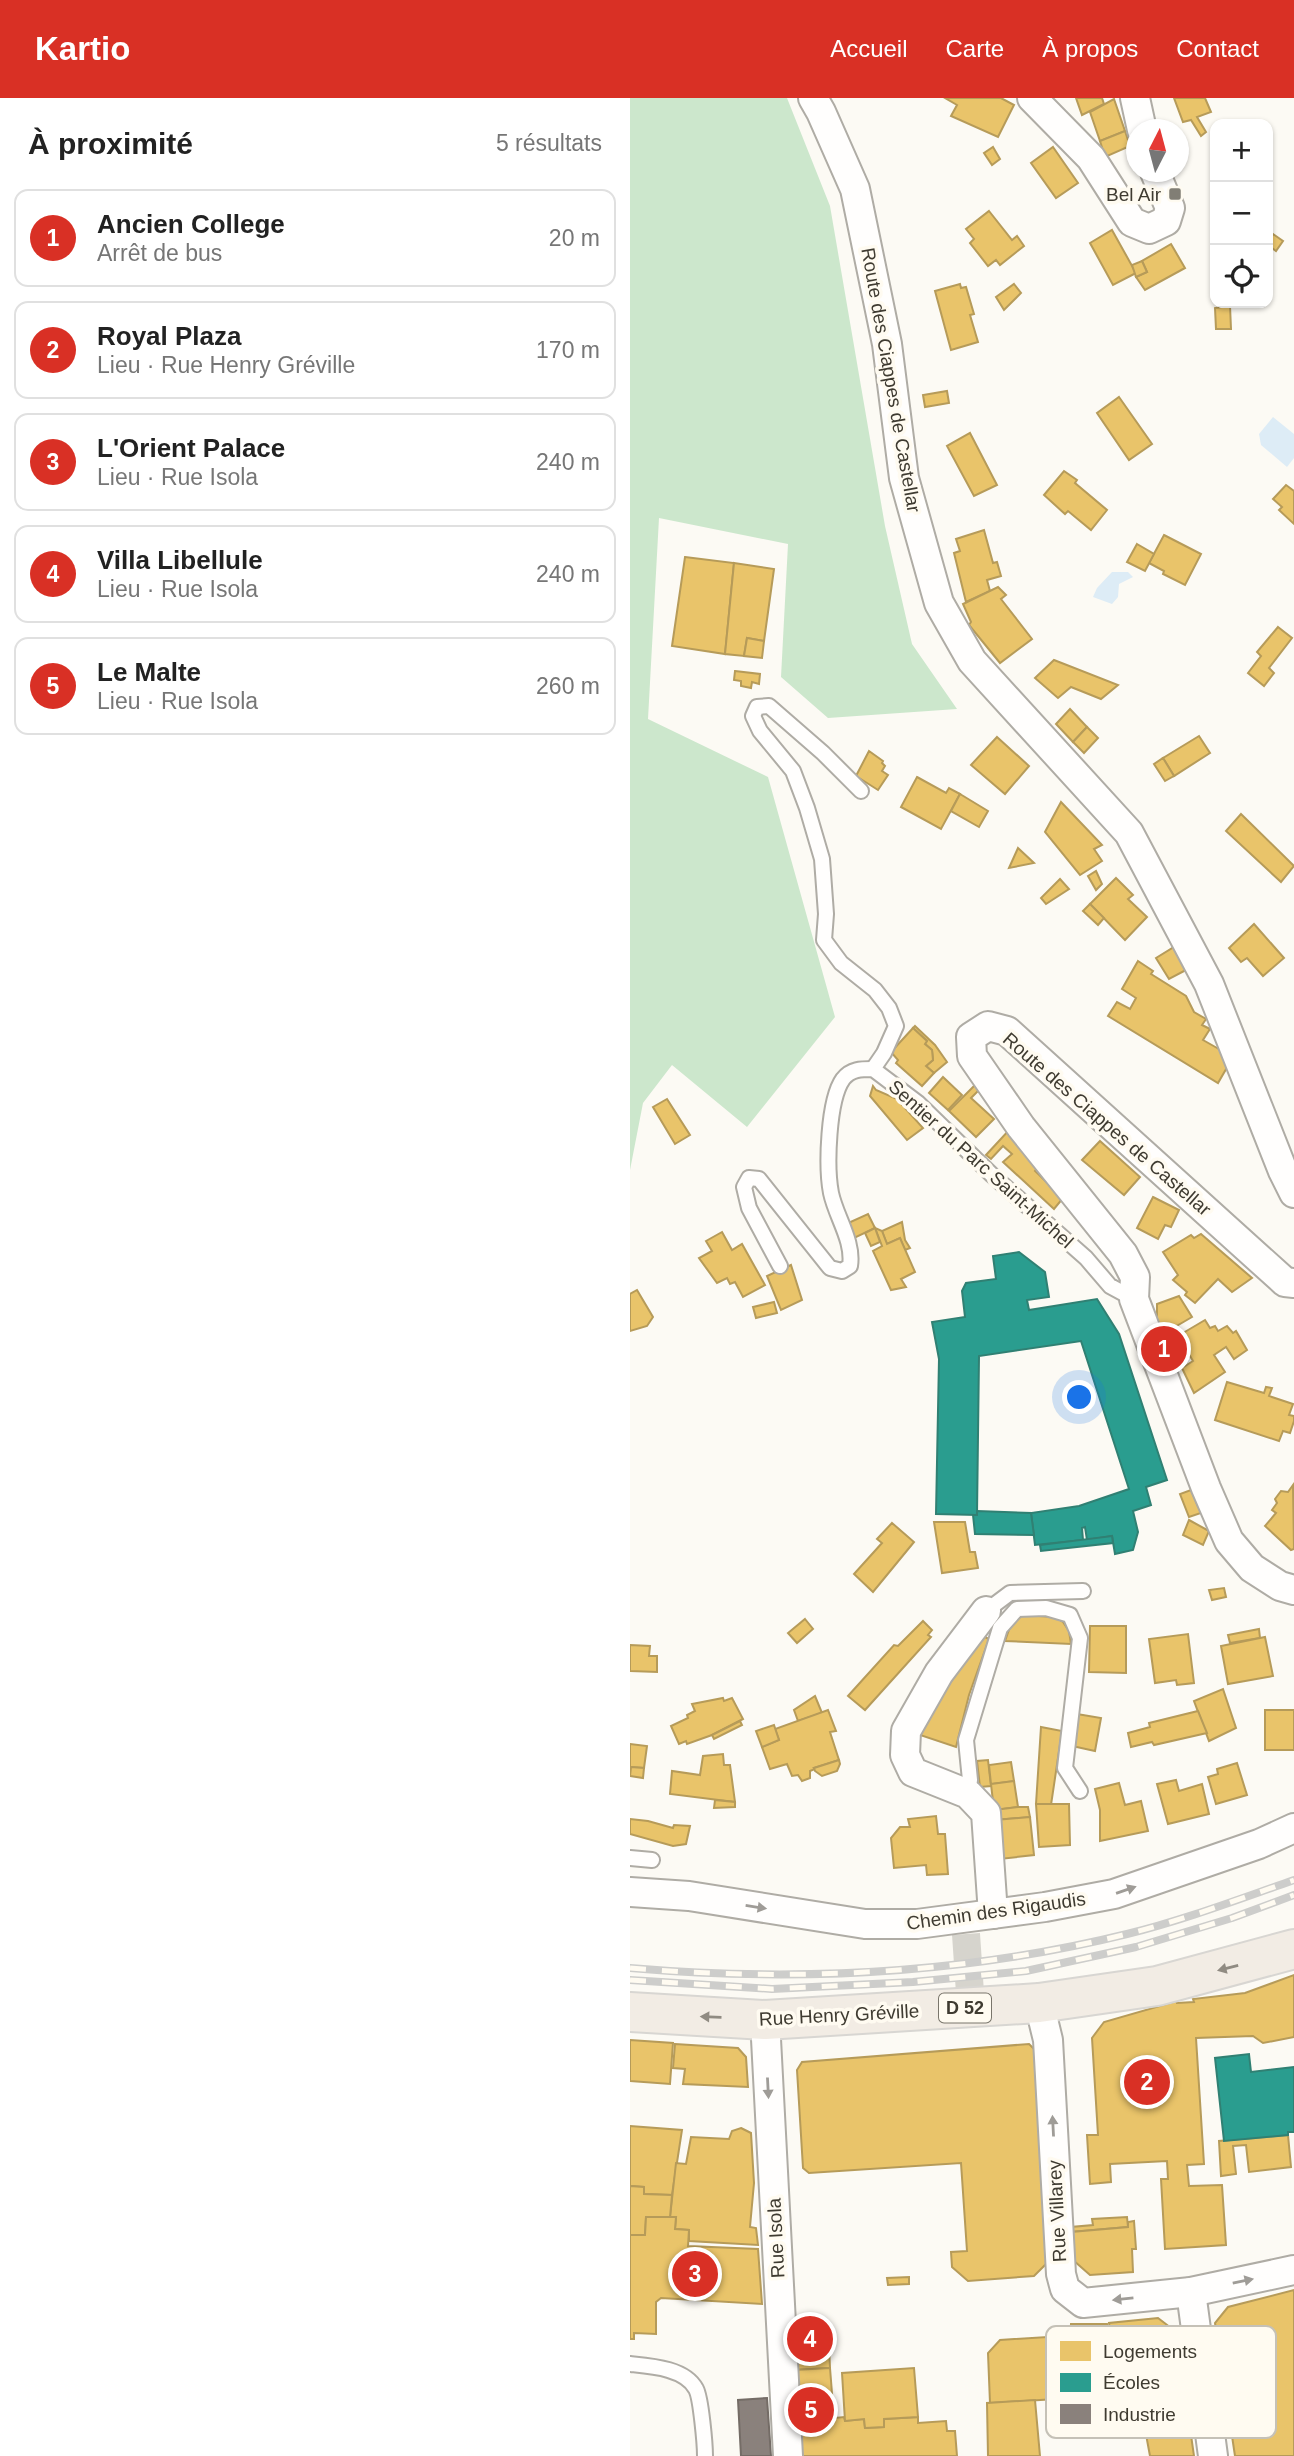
<!DOCTYPE html>
<html lang="fr">
<head>
<meta charset="utf-8">
<style>
	:root { --surface:#fff; --page:#f2f2f2; --text:#222; --muted:#767676; --line:#e0e0e0; --accent:#d93025 }
	body { margin:0; font-family:Arial,sans-serif; background:var(--page); color:var(--text) }
	.controls { position:absolute; right:21px; top:21px; display:grid; overflow:hidden; border-radius:14px; box-shadow:0 2px 5px #0004 }
	.controls button { width:63px; height:63px; display:grid; place-items:center; padding:0; border:0; border-bottom:2px solid var(--line); background:var(--surface); color:var(--text); font:35px sans-serif }
	.compass { position:absolute; left:496px; top:21px; width:63px; height:63px; border-radius:50%; background:var(--surface); box-shadow:0 2px 5px #0004; rotate:6deg }
	.you { position:absolute; left:450px; top:1300px; width:24px; height:24px; margin:-18px; border:5px solid #fff; border-radius:50%; background:#1a73e8; box-shadow:0 0 0 10px #1a73e833 }
	.badge { display:grid; place-items:center; width:46px; height:46px; border-radius:50%; background:var(--accent); color:#fff; font-size:23px; font-weight:700 }
	.pin { position:absolute; translate:-50% -50%; border:4px solid #fff; box-shadow:0 2px 7px #0006 }
	.list { margin:0; padding:0; list-style:none }
	h2 { display:flex; justify-content:space-between; align-items:center; height:91px; margin:0; padding:0 28px; font-size:30px }
	h2 small { font-size:23px; font-weight:400; color:var(--muted) }
	.list li { display:grid; grid-template-columns:46px 1fr auto; gap:21px; align-items:center; box-sizing:border-box; height:98px; margin:0 14px 14px; padding:0 14px; border:2px solid var(--line); border-radius:14px }
	.list b { display:block; font-size:26px; white-space:nowrap }
	.list p { margin:0; font-size:23px; white-space:nowrap; color:var(--muted) }
	.list em { font-size:23px; font-style:normal; color:var(--muted) }
	.icon { flex:none; width:38px; height:38px; fill:none; stroke:currentColor; stroke-width:2; stroke-linecap:round; stroke-linejoin:round }
	.map { position:relative; flex:none; width:664px; height:2358px; overflow:hidden }
	header { display:flex; align-items:center; gap:42px; box-sizing:border-box; height:98px; padding:0 35px; background:var(--accent); color:#fff }
	header strong { font-size:33px }
	nav { display:flex; gap:38px; margin-inline-start:auto; font-size:24px }
	main { display:flex }
	aside { flex:1; background:var(--surface) }
	.map>svg:first-child { display:block }
</style>
</head>
<body>
<header>
<strong>Kartio</strong>
<nav><a>Accueil</a><a>Carte</a><a>À propos</a><a>Contact</a></nav>
</header>
<main>
<aside>
<h2>À proximité<small>5 résultats</small></h2>
<ul class="list">
<li><span class="badge">1</span><div><b>Ancien College</b><p>Arrêt de bus</p></div><em>20 m</em></li>
<li><span class="badge">2</span><div><b>Royal Plaza</b><p>Lieu · Rue Henry Gréville</p></div><em>170 m</em></li>
<li><span class="badge">3</span><div><b>L'Orient Palace</b><p>Lieu · Rue Isola</p></div><em>240 m</em></li>
<li><span class="badge">4</span><div><b>Villa Libellule</b><p>Lieu · Rue Isola</p></div><em>240 m</em></li>
<li><span class="badge">5</span><div><b>Le Malte</b><p>Lieu · Rue Isola</p></div><em>260 m</em></li>
</ul>
</aside>
<div class="map">
<svg width="664" height="2358" viewBox="0 0 664 2358">
	<rect width="100%" height="100%" fill="#fcfaf4"/>
	<path fill="#cce7cc" d="M0,0H157L200,108L255,428L282,546L327,611L198,620L151,579L158,446L29,420L18,621L138,679L205,919L117,1029L42,967L13,1005L0,1072Z"/>
	<g fill="#ddecf6">
		<path d="M643,319L664,336V360L657,369L631,347L629,336Z"/>
		<path d="M482,474H498L503,479L489,486L488,499L482,506L463,499L467,490Z"/>
	</g>
	<g fill="#e9c46a" stroke="#b69b59" stroke-width="2">
		<path d="M315,0H371L384,7L368,39L321,18L327,7Z"/>
		<path d="M446,0H472L474,6L452,17Z"/>
		<path d="M544,0H575L581,14L567,19L576,34L571,38L561,22L553,24Z"/>
		<path d="M484,1L495,33L470,43L460,14Z"/>
		<path d="M495,33L500,48L475,59L470,43Z"/>
		<path d="M363,49L370,61L362,67L354,55Z"/>
		<path d="M423,49L448,85L426,100L401,65Z"/>
		<path d="M359,113L382,142L387,138L394,148L370,167L366,162L358,168L340,145L344,141L336,131Z"/>
		<path d="M482,132L506,175L483,187L460,145Z"/>
		<path d="M643,136L653,143L646,153L638,147Z"/>
		<path d="M541,146L555,170L515,192L506,179L517,174L512,163Z"/>
		<path d="M512,163L517,174L506,179L502,167Z"/>
		<path d="M330,186L331,190L336,189L344,216L340,217L348,244L321,252L305,193Z"/>
		<path d="M384,186L391,195L374,212L366,199Z"/>
		<path d="M600,208L601,231H586L585,210Z"/>
		<path d="M317,293L319,305L295,309L293,297Z"/>
		<path d="M489,299L522,346L499,362L467,315Z"/>
		<path d="M340,335L367,387L344,398L317,348Z"/>
		<path d="M434,373L447,382L445,385L477,412L461,432L438,413L435,416L414,397Z"/>
		<path d="M656,387L664,393V426L649,412L652,409L643,401Z"/>
		<path d="M354,432L363,465L367,464L371,478L357,482L360,493L336,504L324,455L330,453L326,441Z"/>
		<path d="M534,437L571,456L555,487L533,476L534,473L519,465Z"/>
		<path d="M507,446L524,456L515,473L497,464Z"/>
		<path d="M55,459L104,465L95,556L42,548Z"/>
		<path d="M104,465L144,471L134,543L117,540L114,558L95,556Z"/>
		<path d="M368,489L376,497L371,501L402,541L370,565L339,527L341,524L333,506Z"/>
		<path d="M648,529L662,540L639,570L644,575L634,588L618,575L631,558L627,554Z"/>
		<path d="M117,540L134,543L132,560L114,558Z"/>
		<path d="M424,562L488,587L471,601L441,589L428,600L405,580Z"/>
		<path d="M105,573L130,576L129,586L122,584L121,590L111,588V583L104,582Z"/>
		<path d="M440,611L457,629L443,644L426,626Z"/>
		<path d="M457,629L468,640L454,655L443,644Z"/>
		<path d="M569,638L580,655L544,678L533,660Z"/>
		<path d="M367,639L399,668L375,696L341,667Z"/>
		<path d="M239,653L253,663L252,665L255,668L252,673L258,677L248,692L226,678Z"/>
		<path d="M533,660L544,678L535,683L524,666Z"/>
		<path d="M287,679L316,695L319,690L330,696L311,731L271,709Z"/>
		<path d="M330,696L358,713L349,729L321,713Z"/>
		<path d="M431,704L472,747L464,751L472,763L450,777L415,734Z"/>
		<path d="M611,716L664,768L651,784L596,733Z"/>
		<path d="M388,750L404,765L379,770Z"/>
		<path d="M466,773L472,786L466,792L458,778Z"/>
		<path d="M486,780L503,797L498,801L517,819L495,842L460,806Z"/>
		<path d="M430,781L439,791L416,806L411,800Z"/>
		<path d="M460,806L474,820L468,827L453,813Z"/>
		<path d="M624,826L654,860L633,878L617,860L611,864L599,850Z"/>
		<path d="M544,849L556,872L539,881L526,860Z"/>
		<path d="M508,863L523,873L521,876L556,898L564,914L576,921L572,927L580,931L573,942L603,959L588,985L478,918L487,904L500,911L506,900L492,891Z"/>
		<path d="M285,928L305,947L317,964L304,975L296,968L303,962L302,952L295,946L297,943L283,930Z"/>
		<path d="M283,930L297,943L295,946L302,952L303,962L296,968L304,975L292,988L266,965L268,962L261,954Z"/>
		<path d="M313,979L332,997L318,1012L299,995Z"/>
		<path d="M347,985L351,990L341,1000L364,1021L346,1039L319,1013Z"/>
		<path d="M243,988L246,992L267,1001L293,1030L277,1042L240,998Z"/>
		<path d="M37,1001L60,1037L45,1046L23,1009Z"/>
		<path d="M380,1031L408,1069L405,1073L433,1100L424,1111L373,1064L382,1056L373,1048L361,1061L356,1057Z"/>
		<path d="M470,1043L510,1079L494,1097L452,1062Z"/>
		<path d="M523,1099L549,1112L541,1129L535,1127L528,1141L507,1130Z"/>
		<path d="M238,1116L245,1130L222,1141L216,1126Z"/>
		<path d="M272,1124L275,1142L280,1150L275,1152L270,1140L257,1146L252,1133Z"/>
		<path d="M245,1130L252,1133L257,1146L270,1140L285,1174L271,1181L276,1189L261,1192L243,1153L252,1148Z"/>
		<path d="M245,1130L250,1144L241,1148L235,1135Z"/>
		<path d="M92,1134L102,1152L112,1146L135,1187L113,1199L105,1184L100,1186L97,1180L87,1185L69,1160L82,1153L76,1143Z"/>
		<path d="M571,1136L622,1180L602,1194L588,1181L565,1205L555,1197L557,1194L543,1182L548,1177L533,1154L561,1137L564,1140Z"/>
		<path d="M161,1167L172,1202L151,1212L137,1178Z"/>
		<path d="M7,1192L23,1219L17,1228L0,1233V1196Z"/>
		<path d="M549,1198L562,1219L531,1237L527,1224V1206Z"/>
		<path d="M144,1204L147,1215L126,1220L123,1209Z"/>
		<path d="M575,1222L580,1230L585,1228L588,1233L597,1228L603,1235L606,1233L617,1252L604,1261L596,1249L584,1257L595,1274L564,1295L552,1270L563,1263L548,1238Z"/>
		<path d="M597,1284L634,1295L636,1289L642,1290L639,1298L663,1306L659,1317L664,1318V1323L660,1335L653,1333L649,1343L585,1322Z"/>
		<path d="M663,1387L664,1451L661,1452L635,1428L646,1415L642,1412L647,1405L645,1401L651,1393L658,1394Z"/>
		<path d="M561,1392L571,1415L559,1419L550,1396Z"/>
		<path d="M559,1422L579,1433L573,1447L553,1437Z"/>
		<path d="M304,1424H335L340,1454H345L348,1470L312,1475Z"/>
		<path d="M262,1425L284,1444L243,1494L224,1476L252,1445L247,1441Z"/>
		<path d="M594,1490L596,1499L582,1502L579,1492Z"/>
		<path d="M393,1517L425,1519L433,1524L439,1533L441,1546L375,1543L381,1526Z"/>
		<path d="M175,1521L183,1531L167,1545L158,1535Z"/>
		<path d="M293,1523L302,1532L298,1537L301,1539L235,1612L218,1598L264,1547L268,1548Z"/>
		<path d="M460,1528H496V1575L459,1574Z"/>
		<path d="M629,1531L630,1540L600,1545L598,1537Z"/>
		<path d="M558,1536L564,1585L547,1587L546,1582L525,1585L519,1541Z"/>
		<path d="M353,1538L359,1541L339,1597L326,1649L290,1637L306,1605Z"/>
		<path d="M635,1539L643,1578L598,1586L591,1548Z"/>
		<path d="M0,1547L20,1548L19,1558H27V1574L0,1573Z"/>
		<path d="M593,1591L606,1630L579,1643L564,1603Z"/>
		<path d="M185,1598L192,1615L168,1623L164,1612Z"/>
		<path d="M93,1600L94,1603L102,1600L113,1621L82,1637L57,1646L56,1643L49,1646L41,1628L58,1620L57,1617L65,1613L62,1606Z"/>
		<path d="M198,1612L206,1633L200,1634L209,1662L184,1670L185,1671L180,1673V1680L172,1683L168,1677L162,1678L157,1666L140,1671L132,1649L149,1642L145,1631Z"/>
		<rect x="635" y="1612" width="29" height="40"/>
		<path d="M568,1613L577,1635L524,1647L522,1644L501,1649L498,1635L520,1629L519,1625Z"/>
		<path d="M447,1616L471,1620L465,1653L442,1648Z"/>
		<path d="M110,1623L112,1627L84,1641L82,1637Z"/>
		<path d="M144,1627L149,1642L132,1649L126,1633Z"/>
		<path d="M411,1629L432,1633L421,1707L406,1706Z"/>
		<path d="M0,1646L17,1648L14,1670L1,1669L0,1678Z"/>
		<path d="M93,1656L94,1667H100L105,1704L40,1696L42,1673L70,1677L73,1658Z"/>
		<path d="M209,1662L210,1666L207,1673L192,1678L185,1673L184,1670Z"/>
		<path d="M358,1662L361,1688L350,1689L347,1663Z"/>
		<path d="M381,1664L384,1683L361,1686L359,1667Z"/>
		<path d="M607,1665L617,1697L586,1706L578,1679L588,1676L587,1671Z"/>
		<path d="M1,1669L14,1670L13,1680L0,1678Z"/>
		<path d="M546,1682L549,1693L572,1686L579,1716L538,1726L527,1686Z"/>
		<path d="M384,1683L388,1709L364,1712L361,1686Z"/>
		<path d="M489,1685L495,1707L511,1703L518,1733L470,1743V1712L465,1691Z"/>
		<path d="M85,1702L105,1704V1709L84,1710Z"/>
		<path d="M406,1706H439L440,1747L409,1749Z"/>
		<path d="M388,1709H398L400,1719L365,1722L364,1712Z"/>
		<path d="M306,1718L308,1736H315L318,1776L297,1777L296,1767L264,1770L261,1740L270,1729H280L278,1721Z"/>
		<path d="M400,1719L404,1757L370,1761L365,1722Z"/>
		<path d="M0,1721L18,1723L43,1730L44,1727L60,1728L56,1746L43,1748L0,1736Z"/>
		<path d="M664,1877V1939L633,1945L623,1938L566,1940L574,2066L557,2067L559,2088L592,2087L596,2147L535,2151L531,2081H538L537,2063L480,2066L481,2084L460,2086L457,2037H468L462,1940L474,1924L547,1903V1905L564,1904L563,1901L615,1895Z"/>
		<path d="M0,1942L43,1945L40,1986L0,1983Z"/>
		<path d="M45,1946L108,1950L116,1959L118,1989L53,1986L55,1971L43,1970Z"/>
		<path d="M399,1946L404,1951L417,2165L404,2178L338,2183L322,2169L321,2154L337,2153L331,2065L179,2075L173,2070L167,1972L172,1964Z"/>
		<path d="M0,2028L52,2032L42,2097L14,2096V2089L0,2088Z"/>
		<path d="M111,2030L121,2035L124,2085L120,2129L126,2130L128,2147L59,2143V2132L45,2131L46,2119H40L46,2065L56,2066L61,2039L99,2041L102,2033Z"/>
		<path d="M658,2037L661,2069L619,2074L616,2047L603,2048L606,2076L591,2078L589,2043Z"/>
		<path d="M0,2088L14,2089V2096L42,2097L40,2119H16L15,2137H0Z"/>
		<path d="M16,2119H46L45,2131L59,2132L58,2148L128,2151L132,2206L31,2200L26,2204V2236L4,2235V2241H0V2137H15Z"/>
		<path d="M497,2119L498,2129L441,2134V2129L463,2127L462,2121Z"/>
		<path d="M504,2123L506,2151H502L503,2174L460,2177L443,2162L441,2134L498,2129V2124Z"/>
		<path d="M279,2179V2186L258,2187L257,2180Z"/>
		<path d="M664,2192V2358H605L585,2225L598,2209Z"/>
		<path d="M528,2220L545,2233L552,2277L489,2288L479,2225Z"/>
		<path d="M198,2226L200,2270L164,2272L161,2229Z"/>
		<path d="M441,2226H477L482,2250L439,2254Z"/>
		<path d="M433,2238L426,2301L360,2305L358,2255L370,2242Z"/>
		<path d="M200,2270L203,2308H194L195,2321L214,2319L215,2323L234,2321L235,2330L254,2329V2321L288,2319V2325L316,2323L317,2333H325L327,2358H169L164,2272Z"/>
		<path d="M284,2270L288,2319L254,2321V2329L235,2330L234,2321L215,2323L212,2275Z"/>
		<path d="M405,2302L410,2358H358L357,2305Z"/>
		<path d="M559,2323L564,2358H520L515,2331Z"/>
	</g>
	<g fill="#2a9d8f" stroke="#308073" stroke-width="2">
		<path d="M389,1154L415,1174L419,1199L397,1202L399,1212L467,1201L489,1236L537,1382L516,1389L521,1407L503,1413L508,1434L503,1452L485,1456L482,1438L457,1442L455,1429L452,1430L453,1442L405,1447L401,1415L449,1408L499,1391L451,1243L349,1258L347,1417L306,1416L309,1261L302,1224L335,1219L332,1193L336,1185L366,1181L363,1158Z"/>
		<path d="M347,1413L401,1415L404,1437L345,1436L343,1417H347Z"/>
		<path d="M482,1438L483,1445L411,1453L410,1447Z"/>
		<path d="M619,1956L621,1974L664,1969V2034H658V2037L594,2043L585,1960Z"/>
	</g>
	<path fill="#8a817c" stroke="#746c66" stroke-width="2" d="M137,2300L141,2358H111L108,2302Z"/>
	<g fill="none" stroke-linecap="round" stroke-linejoin="round">
		<path stroke="#d6d4cd" stroke-width="28" stroke-dasharray="28 14" stroke-linecap="butt" d="M336,1836L340,1895"/>
		<g stroke="#afaca5" stroke-width="18">
			<g id="lane">
				<path d="M231,693L193,655L139,608L127,609L123,618L130,633L163,673L177,710L192,761L196,816L194,842L211,865L245,892L259,910L266,928L254,955L243,971"/>
				<path d="M150,1168L119,1110L114,1089L119,1080L129,1081L200,1170L212,1173L220,1168C224,1143 206,1119 201,1095C196,1069 198,1002 213,981C221,971 231,971 243,971L288,1005L362,1077L456,1160L480,1188L504,1201"/>
				<path d="M356,1513L380,1495L453,1493"/>
				<path d="M338,1696L340,1682L336,1642L370,1530L387,1511L416,1510L440,1517L450,1540L435,1670L450,1693"/>
				<path d="M0,1760L22,1762"/>
				<path d="M0,2266C20,2268 55,2270 66,2291C71,2300 75,2347 75,2358"/>
			</g>
		</g>
		<g stroke="#afaca5" stroke-width="32">
			<g id="street">
				<path d="M183,0L191,14L225,91L257,246L274,380L309,505L342,563L499,735L579,886L653,1073L664,1095"/>
				<path d="M402,0L461,60L502,124L519,131L536,123L540,110L525,74"/>
				<path d="M505,0L512,32"/>
				<path d="M664,1185L655,1184L377,933L358,928L341,939L342,958L391,1029L493,1156L505,1179L504,1201L576,1390L599,1443L622,1470L650,1488L664,1492"/>
				<path d="M356,1513L309,1575L276,1633L275,1657L283,1674L338,1696L356,1715L363,1816"/>
				<path d="M0,1794L59,1798L235,1826H287L415,1809L484,1796L629,1746L664,1730"/>
				<path d="M409,1905L418,1942L431,2176L435,2191L453,2205L561,2194L664,2172"/>
				<path d="M135,1922L158,2358"/>
				<path d="M561,2194L583,2358"/>
			</g>
		</g>
		<g stroke="#d8d6d2" stroke-width="42">
			<path id="primary" d="M0,1914L135,1922L409,1905L527,1888L664,1851"/>
		</g>
		<use href="#lane" stroke="#fffefd" stroke-width="14"/>
		<use href="#street" stroke="#fffefd" stroke-width="28"/>
		<use href="#primary" stroke="#f2ece4" stroke-width="38"/>
		<g stroke="#cdcdcb" stroke-width="8">
			<g id="rail">
				<path d="M0,1870C166,1884 335,1876 497,1836C554,1822 609,1801 664,1782"/>
				<path d="M0,1882L142,1891L283,1884L396,1873L506,1849L602,1820L664,1797"/>
			</g>
		</g>
		<use href="#rail" stroke="#fffbf1" stroke-width="5" stroke-dasharray="16" stroke-linecap="butt"/>
	</g>
	<defs><path id="oneway-solid" d="M-6-.8H1V-3.2L6.5 0L1 3.2V.8H-6Z" transform="scale(1.75)"/></defs>
	<g fill="#9f9c97">
		<use href="#oneway-solid" transform="translate(496 1792) rotate(-19)"/>
		<use href="#oneway-solid" transform="translate(126 1809) rotate(9)"/>
		<use href="#oneway-solid" transform="translate(138 1990) rotate(87)"/>
		<use href="#oneway-solid" transform="translate(423 2028) rotate(-93)"/>
		<use href="#oneway-solid" transform="translate(613 2183) rotate(-12)"/>
		<use href="#oneway-solid" transform="translate(493 2201) rotate(174)"/>
	</g>
	<g fill="#908b82">
		<use href="#oneway-solid" transform="translate(598 1870) rotate(166)"/>
		<use href="#oneway-solid" transform="translate(81 1919) rotate(-178)"/>
	</g>
	<rect fill="#817e75" stroke="#fffbf1" stroke-width="2.5" x="538" y="89" width="14" height="14" rx="3.5"/>
	<g text-anchor="middle" dominant-baseline="central" stroke-width="7" stroke-linejoin="round" paint-order="stroke">
		<rect fill="#fffbf1" stroke="#79756b" stroke-width="2" x="309" y="1895.5" width="52" height="29" rx="5"/>
		<g font-size="18" font-weight="bold" fill="#3f3b31">
			<text x="335" y="1910">D 52</text>
		</g>
		<g font-size="19" fill="#3f3b31" stroke="#fffbf1" text-anchor="end">
			<text x="531" y="96">Bel Air</text>
		</g>
		<g font-size="19" fill="#3f3b31" stroke="#fffbf1">
			<text transform="translate(261 282) rotate(80)">Route des Ciappes de Castellar</text>
			<text transform="translate(477 1026) rotate(41)">Route des Ciappes de Castellar</text>
			<text transform="translate(351 1066) rotate(42)">Sentier du Parc Saint-Michel</text>
			<text transform="translate(366 1813) rotate(-8)">Chemin des Rigaudis</text>
			<text transform="translate(209 1917) rotate(-3)">Rue Henry Gréville</text>
			<text transform="translate(427 2113) rotate(-93)">Rue Villarey</text>
			<text transform="translate(146 2140) rotate(-93)">Rue Isola</text>
		</g>
	</g>
	<rect x="416" y="2228" width="230" height="112" rx="10" fill="#fffbf1" stroke="#c5c1b7" stroke-width="2"/>
	<rect x="430" y="2243" width="31" height="20" fill="#e9c46a"/>
	<rect x="430" y="2275" width="31" height="19" fill="#2a9d8f"/>
	<rect x="430" y="2306" width="31" height="20" fill="#8a817c"/>
	<g font-size="19" fill="#3f3b31">
		<text x="473" y="2260">Logements</text>
		<text x="473" y="2291">Écoles</text>
		<text x="473" y="2323">Industrie</text>
	</g>
</svg>
<div class="controls">
<button>+</button>
<button>−</button>
<button><svg class="icon" aria-label="locate" viewBox="0 0 24 24"><circle cx="12" cy="12" r="6"/><path d="M12 2v4M12 18v4M2 12h4M18 12h4"/></svg></button>
</div>
<svg class="compass" viewBox="-18 -18 36 36"><path d="M0-13l5 13h-10z" fill="#e53935"/><path d="M0 13l5-13h-10z" fill="#767676"/></svg>
<div class="you"></div>
<div class="pin badge" style="left:534px;top:1251px">1</div>
<div class="pin badge" style="left:517px;top:1984px">2</div>
<div class="pin badge" style="left:65px;top:2176px">3</div>
<div class="pin badge" style="left:180px;top:2241px">4</div>
<div class="pin badge" style="left:181px;top:2312px">5</div>
</div>
</main>
</body>
</html>
